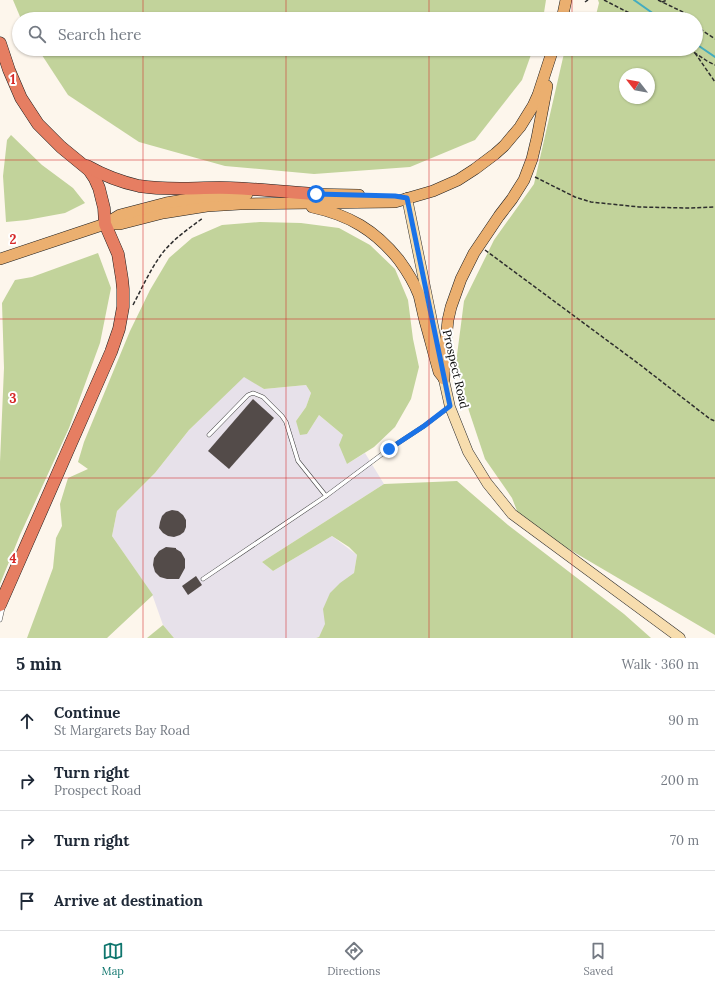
<!DOCTYPE html>
<html lang="en">
<head>
<meta charset="utf-8">
<style>
	:root { --surface:#fff; --page:#f6f6f7; --text:#1f2937; --muted:#747a83; --line:#e0e1e3; --accent:#0f766e }
	body { margin:0; font-family:Lora,serif; background:var(--page); color:var(--text) }
	.compass { position:absolute; left:619px; top:68px; width:36px; height:36px; border-radius:50%; background:var(--surface); box-shadow:0 1px 3px #0004; rotate:301deg }
	.stop { position:absolute; width:12px; height:12px; margin:-9px; border:3px solid #1a73e8; border-radius:50%; background:#fff }
	.stop.end { background:#1a73e8; border-color:#fff; box-shadow:0 1px 4px #0008 }
	.list { margin:0; padding:0; list-style:none }
	h2 { display:flex; justify-content:space-between; align-items:center; height:52px; margin:0; padding:0 16px; font-size:17px }
	h2 small { font-size:13px; font-weight:400; color:var(--muted) }
	.list li { display:grid; grid-template-columns:26px 1fr auto; gap:12px; align-items:center; box-sizing:border-box; height:60px; padding:0 16px; border-top:1px solid var(--line) }
	.list b { display:block; font-size:15px; white-space:nowrap }
	.list p { margin:0; font-size:13px; white-space:nowrap; color:var(--muted) }
	.list em { font-size:13px; font-style:normal; color:var(--muted) }
	.icon { flex:none; width:22px; height:22px; fill:none; stroke:currentColor; stroke-width:2; stroke-linecap:round; stroke-linejoin:round }
	.map { position:relative; flex:none; width:715px; height:638px; overflow:hidden }
	.search { position:absolute; background:var(--surface); box-shadow:0 1px 3px #0004; left:12px; right:12px; top:12px; height:44px; display:flex; align-items:center; gap:10px; box-sizing:border-box; padding:0 14px; border-radius:22px; color:var(--muted); font-size:15px }
	.sheet { height:292px; background:var(--surface) }
	nav { display:flex; justify-content:space-around; align-items:center; box-sizing:border-box; height:56px; border-top:1px solid var(--line); background:var(--surface); font-size:11px; color:var(--muted) }
	nav a { display:grid; justify-items:center; gap:2px }
	nav .on { color:var(--accent) }
	.map>svg:first-child { display:block }
</style>
</head>
<body>
<div class="map">
<svg width="715" height="638" viewBox="0 0 715 638">
	<rect width="100%" height="100%" fill="#fdf6ec"/>
	<path fill="#e7e1ea" d="M244,376L264,389L306,385L311,393L306,407L296,421L307,434L319,415L343,435L347,464L365,453L384,484L262,562L273,571L332,536L357,555L354,573L319,637L316,638H174L163,625L152,594L112,536L117,511L155,473L189,430Z"/>
	<g fill="#c2d39b" fill-rule="evenodd">
		<path d="M13,0H546L543,19H21Z"/>
		<path d="M598,0H715V635L521,521L512,498L485,459L469,411L456,363L464,301L494,240L534,184L565,49H696V19H595L599,3ZM625,74H649V98H625Z"/>
		<path d="M38,49H533L522,80L475,140L410,167L314,174L225,166L139,142L68,95Z"/>
		<path d="M11,135L42,165L73,188L85,203L65,213L27,220L6,222L3,176L7,140Z"/>
		<path d="M260,222L301,223L339,228L370,245L395,269L408,300L413,339L419,367L411,399L395,427L374,447L347,464L339,445L343,435L319,415L307,434L300,435L296,421L306,407L311,393L306,385L264,389L244,377L189,430L155,473L117,511L112,536L153,595L107,638H27L53,568L56,538L62,526L60,504L68,478L88,469L78,462L84,442L130,331L150,290L169,258L192,238L222,225Z"/>
		<path d="M98,253L111,288L100,343L69,428L20,535L0,584V462L4,368L2,303L7,294L15,280L32,277Z"/>
		<path d="M457,481L508,525L624,614L651,638H316L319,637L325,624L323,609L330,593L340,583L354,573L357,555L349,547L332,536L273,571L262,562L384,484Z"/>
		<path d="M163,625L174,638H147Z"/>
	</g>
	<g fill="none" stroke-linecap="round" stroke-linejoin="round">
		<g stroke="#44acbf" stroke-width="2">
			<path d="M634,0L661,19"/>
			<path d="M696,44L715,57"/>
		</g>
	</g>
	<g fill="#534b49">
		<path d="M253,399L274,418L229,469L208,451Z"/>
		<path d="M172,510L178,511L183,515L186,520V527L184,532L180,535L174,537L168,536L163,533L159,528L160,522L162,516L166,512Z"/>
		<path d="M166,547L176,548V549L181,552L185,559V568L179,579H167L160,577L155,572L153,565L154,558L159,551Z"/>
		<path d="M196,576L202,585L188,595L182,586Z"/>
	</g>
	<g fill="none" stroke-linecap="round" stroke-linejoin="round">
		<g stroke="#3f3f3f" stroke-width="4.5">
			<g id="lane">
				<path d="M209,435L248,395L253,393L263,397L282,416L286,422L298,461L326,496"/>
				<path d="M203,579L326,496L389,449L424,426L448,408"/>
				<path d="M0,620L3,607"/>
			</g>
		</g>
		<g stroke="#2e2e2e" stroke-width="11">
			<g id="secondary">
				<path d="M407,198L439,355"/>
				<path d="M442,371L450,407L468,452L487,483L512,514L680,638"/>
			</g>
		</g>
		<g stroke="#1d1d1d" stroke-width="12">
			<g id="primary">
				<path d="M562,19L566,0"/>
				<path d="M308,194L359,195"/>
				<path d="M312,207C349,215 375,230 399,260C407,271 414,282 419,295C421,303 423,313 425,321C430,338 434,355 439,372L443,377"/>
				<path d="M105,224H120L163,213L207,206L240,204L395,202L433,191L458,180L475,169L495,154L504,146L520,127L533,106L538,95L553,49"/>
				<path d="M0,259L105,224L120,215L166,203L201,197L247,194"/>
				<path d="M444,379L445,349L448,320L451,307L461,279L474,253L499,216L512,199L524,180L532,159L537,138L547,86"/>
			</g>
		</g>
		<g stroke="#1d1d1d" stroke-width="13">
			<g id="highway">
				<path d="M0,43L9,70L21,98L38,124L61,147L89,170L95,179L99,188L104,208L105,224L118,254L122,279L123,289V307L119,329L111,352L0,605"/>
				<path d="M87,166C103,175 121,182 139,186C169,191 200,187 230,188C259,189 288,192 316,194"/>
			</g>
		</g>
		<g stroke="#2e2e2e" stroke-width="1.5" stroke-dasharray="4 2" stroke-linecap="butt">
			<path d="M604,0L641,19"/>
			<path d="M658,0L685,13L691,19"/>
			<path d="M585,2L588,0"/>
			<path d="M662,2L667,0"/>
			<path d="M696,24L703,31L715,39"/>
			<path d="M689,49L707,61L715,65"/>
			<path d="M695,53L715,82"/>
			<path d="M535,177L575,197L591,202L639,207L688,208L715,207"/>
			<path d="M485,250L639,364L710,419L715,421"/>
			<path d="M133,305C142,288 150,270 161,255C172,240 188,229 203,218"/>
		</g>
		<use href="#lane" stroke="#fff" stroke-width="3.5"/>
		<use href="#secondary" stroke="#f7ddae" stroke-width="10"/>
		<use href="#primary" stroke="#ebaf6f" stroke-width="11"/>
		<use href="#highway" stroke="#e67e62" stroke-width="12"/>
	</g>
	<g fill="none" stroke-linecap="round" stroke-linejoin="round">
		<path stroke="#1a73e8" stroke-width="5" d="M316,194L395,196L407,198L450,406L424,426L389,449"/>
	</g>
	<path fill="none" stroke="#d62828" stroke-width="1" stroke-opacity="0.55" d="M143,0V19M286,0V19M429,0V19M572,0V19M143,49V638M286,49V638M429,49V638M572,49V638M0,160H715M0,319H715M0,478H715"/>
	<g text-anchor="middle" dominant-baseline="central" stroke-width="4" stroke-linejoin="round" paint-order="stroke">
		<g font-size="12" fill="#0c0c0c" stroke="#fff">
			<text transform="translate(456 369) rotate(77)">Prospect Road</text>
		</g>
	</g>
	<g font-size="13" text-anchor="middle" font-weight="bold" fill="#d62828" stroke="#fff" stroke-width="4" stroke-linejoin="round" paint-order="stroke">
		<text x="13" y="84">1</text>
		<text x="13" y="244">2</text>
		<text x="13" y="403">3</text>
		<text x="13" y="563">4</text>
	</g>
</svg>
<svg class="compass" viewBox="-18 -18 36 36"><path d="M0-13l5 13h-10z" fill="#e53935"/><path d="M0 13l5-13h-10z" fill="#747a83"/></svg>
<div class="stop" style="left:316px;top:194px"></div>
<div class="stop end" style="left:389px;top:449px"></div>
<div class="search"><svg class="icon" aria-label="search" viewBox="0 0 24 24"><circle cx="10" cy="10" r="6"/><path d="M15 15l6 6"/></svg>Search here</div>
</div>
<section class="sheet">
<h2>5 min<small>Walk · 360 m</small></h2>
<ul class="list">
<li><svg class="icon" aria-label="ahead" viewBox="0 0 24 24"><path d="M12 20V5M6 11l6-6 6 6"/></svg><div><b>Continue</b><p>St Margarets Bay Road</p></div><em>90 m</em></li>
<li><svg class="icon" aria-label="right" viewBox="0 0 24 24"><path d="M7 20v-9h11M14 6l5 5-5 5"/></svg><div><b>Turn right</b><p>Prospect Road</p></div><em>200 m</em></li>
<li><svg class="icon" aria-label="right" viewBox="0 0 24 24"><path d="M7 20v-9h11M14 6l5 5-5 5"/></svg><div><b>Turn right</b></div><em>70 m</em></li>
<li><svg class="icon" aria-label="arrive" viewBox="0 0 24 24"><path d="M6 21V4h12l-3 4 3 4H6"/></svg><div><b>Arrive at destination</b></div></li>
</ul>
</section>
<nav>
<a class="on"><svg class="icon" aria-label="map" viewBox="0 0 24 24"><path d="M3 6l6-2 6 2 6-2v14l-6 2-6-2-6 2zM9 4v14M15 6v14"/></svg>Map</a>
<a><svg class="icon" aria-label="directions" viewBox="0 0 24 24"><path d="M12 3l9 9-9 9-9-9zM9 14v-3h6M13 9l2 2-2 2"/></svg>Directions</a>
<a><svg class="icon" aria-label="saved" viewBox="0 0 24 24"><path d="M7 4h10v16l-5-4-5 4z"/></svg>Saved</a>
</nav>
</body>
</html>
